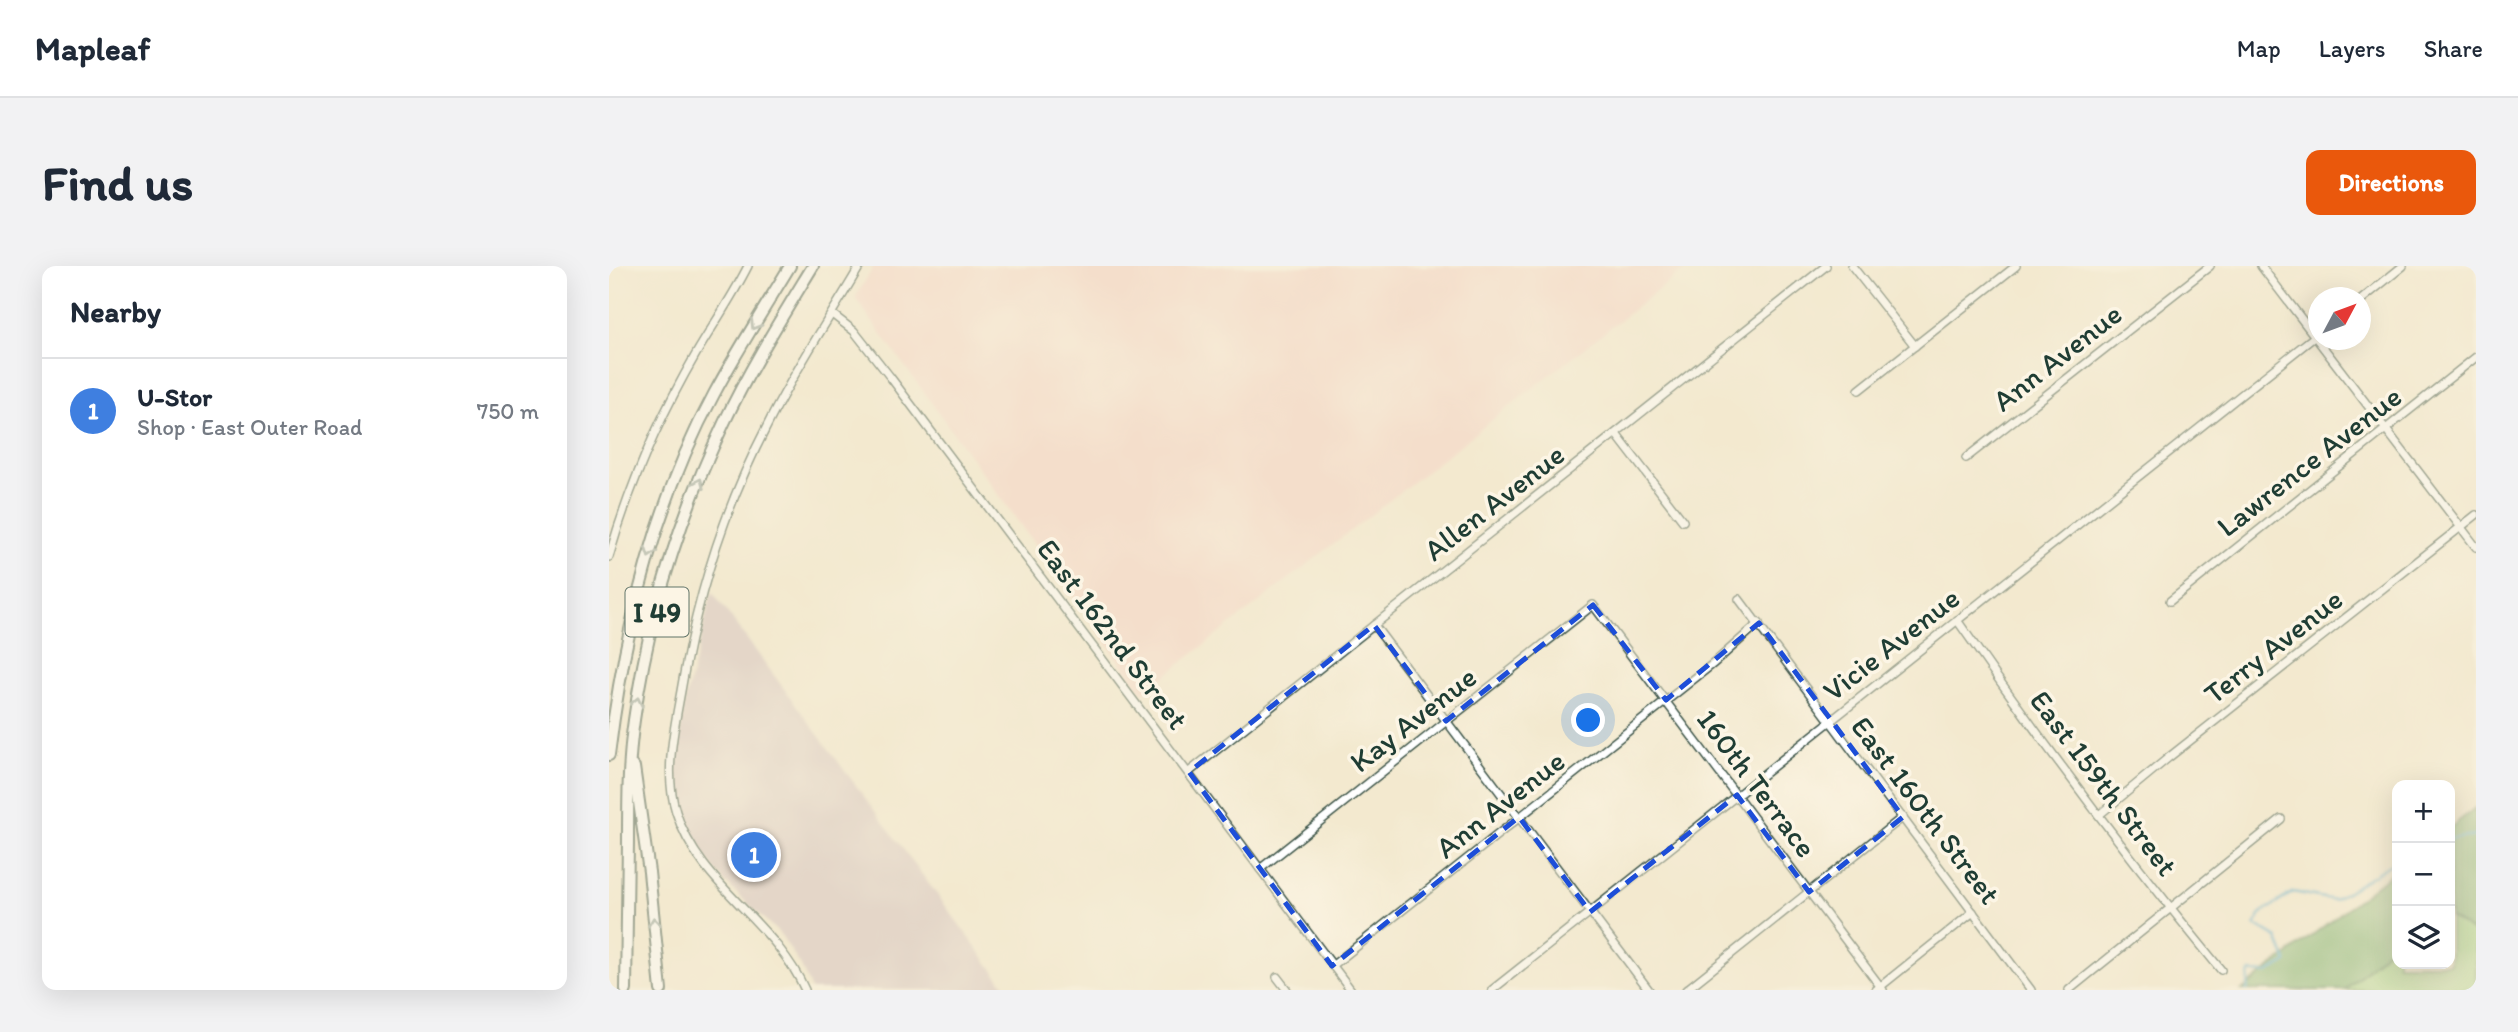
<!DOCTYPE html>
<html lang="en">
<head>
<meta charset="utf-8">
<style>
	:root { --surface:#fff; --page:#f2f2f3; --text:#1f2937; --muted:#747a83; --line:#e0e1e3; --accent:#ea580c }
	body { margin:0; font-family:Itim,sans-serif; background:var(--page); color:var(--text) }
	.controls { position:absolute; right:21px; bottom:21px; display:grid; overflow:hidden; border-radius:14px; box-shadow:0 7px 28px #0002 }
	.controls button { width:63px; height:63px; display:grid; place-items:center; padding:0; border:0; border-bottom:2px solid var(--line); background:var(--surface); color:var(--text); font:35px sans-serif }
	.compass { position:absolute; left:1699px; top:21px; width:63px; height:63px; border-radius:50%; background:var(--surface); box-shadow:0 7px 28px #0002; rotate:49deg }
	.you { position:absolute; left:980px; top:455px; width:24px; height:24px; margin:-18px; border:5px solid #fff; border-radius:50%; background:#1a73e8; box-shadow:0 0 0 10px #1a73e833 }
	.badge { display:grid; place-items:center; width:46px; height:46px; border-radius:50%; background:var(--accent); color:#fff; font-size:23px; font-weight:700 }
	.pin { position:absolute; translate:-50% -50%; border:4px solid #fff; box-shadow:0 2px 7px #0006 }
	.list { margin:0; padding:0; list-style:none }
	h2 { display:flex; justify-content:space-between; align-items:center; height:91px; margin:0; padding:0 28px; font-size:30px }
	h2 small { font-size:23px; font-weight:400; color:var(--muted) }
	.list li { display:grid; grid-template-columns:46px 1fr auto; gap:21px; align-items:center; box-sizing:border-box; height:105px; padding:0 28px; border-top:2px solid var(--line) }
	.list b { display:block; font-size:26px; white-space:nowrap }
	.list p { margin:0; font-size:23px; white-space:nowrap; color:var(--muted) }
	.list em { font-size:23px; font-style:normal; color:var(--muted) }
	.icon { flex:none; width:38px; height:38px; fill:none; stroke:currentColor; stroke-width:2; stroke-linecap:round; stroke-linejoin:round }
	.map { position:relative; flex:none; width:1867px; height:724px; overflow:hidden; border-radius:14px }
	header { display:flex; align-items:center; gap:42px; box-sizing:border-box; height:98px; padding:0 35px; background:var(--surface); border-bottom:2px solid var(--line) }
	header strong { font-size:33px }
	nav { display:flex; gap:38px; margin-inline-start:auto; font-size:24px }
	.intro { display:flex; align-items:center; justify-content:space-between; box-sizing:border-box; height:168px; padding:0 42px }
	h1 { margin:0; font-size:49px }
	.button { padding:18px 32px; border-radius:14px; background:var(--accent); color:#fff; font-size:24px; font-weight:700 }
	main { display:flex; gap:42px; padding:0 42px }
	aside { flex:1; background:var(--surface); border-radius:14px; box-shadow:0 7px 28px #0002 }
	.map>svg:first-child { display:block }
</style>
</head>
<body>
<header>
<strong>Mapleaf</strong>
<nav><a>Map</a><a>Layers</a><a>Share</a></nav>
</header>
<div class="intro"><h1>Find us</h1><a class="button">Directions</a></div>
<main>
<aside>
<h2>Nearby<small></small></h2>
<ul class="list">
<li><span class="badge" style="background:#3f7fe0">1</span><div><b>U-Stor</b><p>Shop · East Outer Road</p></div><em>750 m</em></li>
</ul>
</aside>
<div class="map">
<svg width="1867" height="724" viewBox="0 0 1867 724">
	<rect width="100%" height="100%" fill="#fcf5e5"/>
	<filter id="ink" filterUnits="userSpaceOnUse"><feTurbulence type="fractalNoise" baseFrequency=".0143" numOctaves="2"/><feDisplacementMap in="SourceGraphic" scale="14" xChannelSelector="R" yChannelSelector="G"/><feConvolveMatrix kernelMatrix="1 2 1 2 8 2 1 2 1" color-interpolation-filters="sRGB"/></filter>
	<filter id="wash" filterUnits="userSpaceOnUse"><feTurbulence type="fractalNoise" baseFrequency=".00686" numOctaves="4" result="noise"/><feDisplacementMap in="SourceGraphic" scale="28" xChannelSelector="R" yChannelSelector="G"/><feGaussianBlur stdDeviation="1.57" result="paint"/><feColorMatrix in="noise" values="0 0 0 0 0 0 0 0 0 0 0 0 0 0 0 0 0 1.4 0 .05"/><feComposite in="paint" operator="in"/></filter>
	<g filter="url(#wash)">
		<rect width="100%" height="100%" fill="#f3e9cf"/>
		<path fill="#f7d1c6" d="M265,0H1080L534,427L246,32Z"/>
		<path fill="#d2bfbf" d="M103,326L399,724H202L192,700L172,669L114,614L93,586L72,543L66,498L75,439Z"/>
		<path fill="#9acd7e" stroke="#5c8559" stroke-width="2" d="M1841,651L1867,668V724H1736L1788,675V698H1841Z"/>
		<g fill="#7bb06d" stroke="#4d7650" stroke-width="2">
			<path d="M1867,541V668L1841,651V562Z"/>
			<path d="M1788,603V675L1736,724H1633Z"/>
		</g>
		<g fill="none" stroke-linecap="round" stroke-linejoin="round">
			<g stroke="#51aace" stroke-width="2.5">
				<path d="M1841,573L1867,570"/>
				<path d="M1638,724L1641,706L1659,707L1678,696L1668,672L1646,659L1652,648L1684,626L1725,634L1788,594"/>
			</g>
		</g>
	</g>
	<g filter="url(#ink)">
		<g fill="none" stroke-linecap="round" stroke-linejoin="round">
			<g stroke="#3f574b" stroke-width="10">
				<g id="minor">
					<path d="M1243,0L1306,80"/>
					<path d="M1652,0L1867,281"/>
					<path d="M1752,34L1794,0"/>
					<path d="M223,48L245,65L282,112L742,724"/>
					<path d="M1250,124L1407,0"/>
					<path d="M1007,168L1074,255"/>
					<path d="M1357,192L1601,0"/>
					<path d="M0,291C20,221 50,152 87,88C104,59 124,30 139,0"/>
					<path d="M1130,333L1422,724"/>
					<path d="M1561,335L1867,91"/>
					<path d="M1348,354C1431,474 1519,591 1612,704"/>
					<path d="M765,359L1040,724"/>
					<path d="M580,506L1217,0"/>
					<path d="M1490,549L1559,492L1867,249"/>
					<path d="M651,603L984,339L1274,724"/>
					<path d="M723,700L1105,397L1150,357"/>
					<path d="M668,711L678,724"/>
					<path d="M196,724C165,654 90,620 67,546C55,507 65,464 72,425C87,334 115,243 158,160C185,105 220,53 251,0"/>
					<path d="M883,724L1710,67"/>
					<path d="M1077,724L1294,551"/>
					<path d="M1267,724L1364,646"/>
					<path d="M1460,724L1672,553"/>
				</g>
			</g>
			<g stroke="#3f574b" stroke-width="14">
				<g id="highway">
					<path d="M0,489C15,365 45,239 105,128C128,85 155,43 181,0"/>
					<path d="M25,501L40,606L52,724"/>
					<path d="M17,724C18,675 18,625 19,576C19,535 19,494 25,454C39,352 71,250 115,157C141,102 173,51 204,0"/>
				</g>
			</g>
			<use href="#minor" stroke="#fff" stroke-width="7"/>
			<use href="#highway" stroke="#fff" stroke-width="10"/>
		</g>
		<defs><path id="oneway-chevron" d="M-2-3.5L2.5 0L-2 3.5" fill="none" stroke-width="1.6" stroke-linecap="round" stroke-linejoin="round" transform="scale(1.75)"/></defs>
		<g stroke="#8f9e9a">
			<use href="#oneway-chevron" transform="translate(146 59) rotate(121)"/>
			<use href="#oneway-chevron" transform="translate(90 217) rotate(-67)"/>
			<use href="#oneway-chevron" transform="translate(41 287) rotate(109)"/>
			<use href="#oneway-chevron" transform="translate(28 436) rotate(-79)"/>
			<use href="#oneway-chevron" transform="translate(45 656) rotate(-96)"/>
		</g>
	</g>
	<path d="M0 0H1867V724H0ZM984,339L1057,434L1150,357L1294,551L1200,626L1128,529L981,646L910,551L723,700L580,506L765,359L837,455Z" fill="#f3e9cf" fill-opacity=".55" fill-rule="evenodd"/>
	<path fill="none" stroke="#1d4ed8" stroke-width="5" stroke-dasharray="14 9" stroke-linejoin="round" d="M984,339L1057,434L1150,357L1294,551L1200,626L1128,529L981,646L910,551L723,700L580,506L765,359L837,455Z"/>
	<g text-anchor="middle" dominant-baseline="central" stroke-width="7" stroke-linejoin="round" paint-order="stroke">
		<rect fill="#fcf5e5" stroke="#617469" stroke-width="2" x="16.5" y="321.5" width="63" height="49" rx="5"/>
		<g font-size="28" font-weight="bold" fill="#1f3d34">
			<text x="48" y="346">I 49</text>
		</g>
		<g font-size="30" fill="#1f3d34" stroke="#fcf5e5">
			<text transform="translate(1448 91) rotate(-38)">Ann Avenue</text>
			<text transform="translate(1700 195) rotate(-38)">Lawrence Avenue</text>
			<text transform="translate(885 236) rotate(-38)">Allen Avenue</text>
			<text transform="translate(504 368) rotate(53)">East 162nd Street</text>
			<text transform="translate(1282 378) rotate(-38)">Vicie Avenue</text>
			<text transform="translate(1664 380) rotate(-38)">Terry Avenue</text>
			<text transform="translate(804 453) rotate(-38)">Kay Avenue</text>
			<text transform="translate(1148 517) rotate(53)">160th Terrace</text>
			<text transform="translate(1495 517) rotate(53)">East 159th Street</text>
			<text transform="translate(891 538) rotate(-38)">Ann Avenue</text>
			<text transform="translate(1317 544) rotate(53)">East 160th Street</text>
		</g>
	</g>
</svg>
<div class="controls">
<button>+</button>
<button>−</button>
<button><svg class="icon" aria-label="layers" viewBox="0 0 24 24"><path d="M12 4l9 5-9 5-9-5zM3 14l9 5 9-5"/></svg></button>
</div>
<svg class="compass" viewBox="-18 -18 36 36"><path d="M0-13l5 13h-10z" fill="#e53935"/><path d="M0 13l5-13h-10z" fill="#747a83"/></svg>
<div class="you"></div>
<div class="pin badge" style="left:145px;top:589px;background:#3f7fe0">1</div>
</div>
</main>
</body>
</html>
